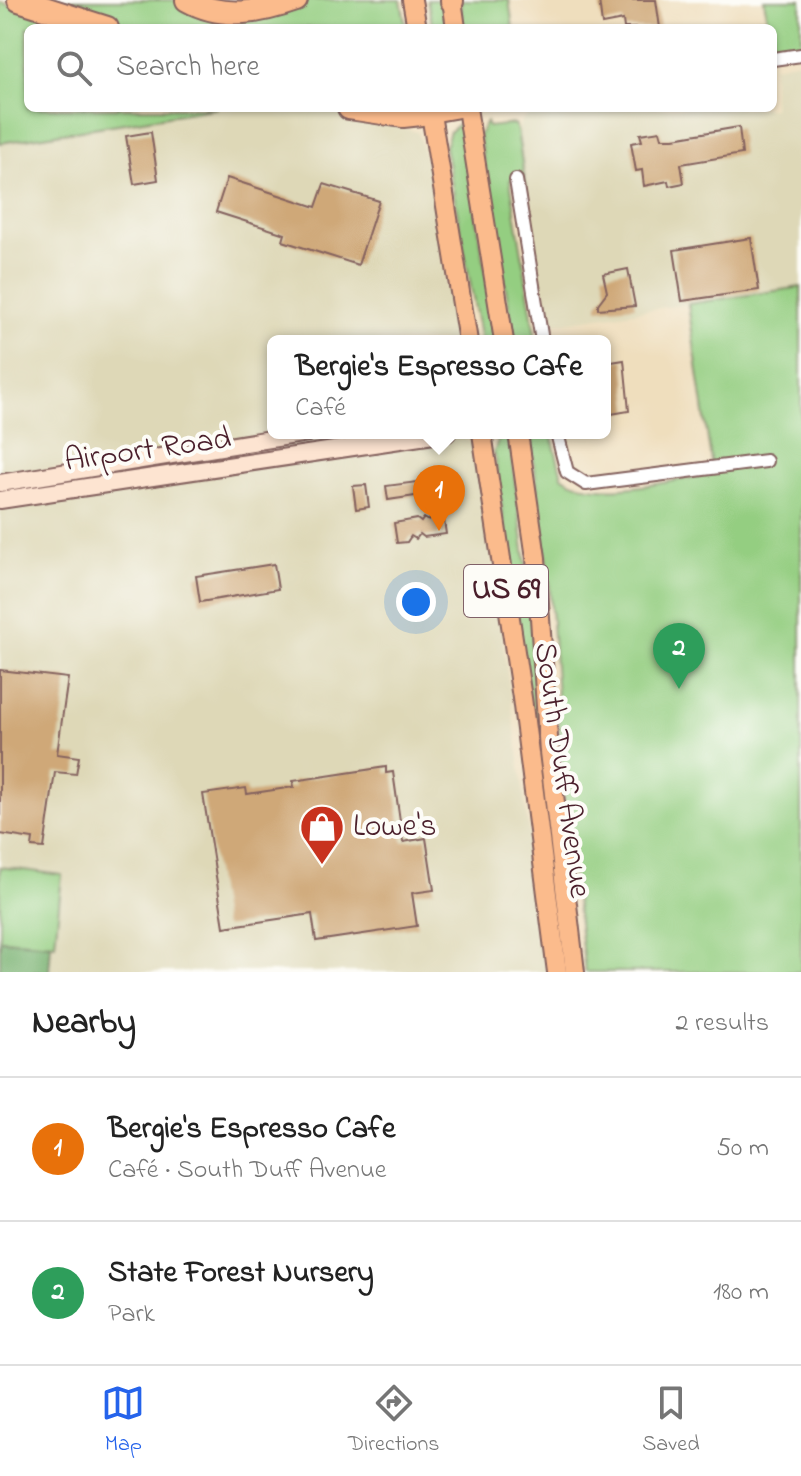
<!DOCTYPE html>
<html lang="en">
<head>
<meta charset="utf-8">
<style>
	:root { --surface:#fff; --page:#f2f2f2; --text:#222; --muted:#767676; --line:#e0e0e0; --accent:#2563eb }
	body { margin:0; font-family:"Indie Flower",sans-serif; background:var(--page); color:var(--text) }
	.you { position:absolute; left:416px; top:602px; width:28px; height:28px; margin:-20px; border:6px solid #fff; border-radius:50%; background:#1a73e8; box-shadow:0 0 0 12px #1a73e833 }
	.badge { display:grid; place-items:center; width:52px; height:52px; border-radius:50%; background:var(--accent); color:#fff; font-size:26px; font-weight:700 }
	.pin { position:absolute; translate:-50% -66px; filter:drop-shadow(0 2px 4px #0008) }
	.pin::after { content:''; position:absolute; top:42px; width:28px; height:24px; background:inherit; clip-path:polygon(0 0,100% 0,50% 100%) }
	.popup { position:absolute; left:267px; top:335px; width:344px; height:104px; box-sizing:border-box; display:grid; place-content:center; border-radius:12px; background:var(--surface); filter:drop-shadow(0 2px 6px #0005); font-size:26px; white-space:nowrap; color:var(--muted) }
	.popup b { font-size:30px; color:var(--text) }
	.popup::after { content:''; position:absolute; left:50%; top:100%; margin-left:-16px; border:16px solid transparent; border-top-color:var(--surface) }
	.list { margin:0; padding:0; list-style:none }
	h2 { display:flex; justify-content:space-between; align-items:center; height:104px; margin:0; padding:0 32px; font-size:34px }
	h2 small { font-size:26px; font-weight:400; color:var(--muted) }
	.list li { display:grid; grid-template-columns:52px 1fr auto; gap:24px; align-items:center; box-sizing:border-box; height:144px; padding:0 32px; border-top:2px solid var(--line) }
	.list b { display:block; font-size:30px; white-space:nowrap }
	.list p { margin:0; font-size:26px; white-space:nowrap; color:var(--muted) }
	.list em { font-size:26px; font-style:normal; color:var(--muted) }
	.icon { flex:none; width:44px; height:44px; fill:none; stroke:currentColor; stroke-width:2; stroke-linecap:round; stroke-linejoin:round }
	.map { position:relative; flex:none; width:801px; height:972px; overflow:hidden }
	.search { position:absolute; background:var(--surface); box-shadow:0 2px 6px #0004; left:24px; right:24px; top:24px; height:88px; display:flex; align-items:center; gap:20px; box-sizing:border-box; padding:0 28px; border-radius:12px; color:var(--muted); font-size:30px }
	.sheet { height:392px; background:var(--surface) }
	nav { display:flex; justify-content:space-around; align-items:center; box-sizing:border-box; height:112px; border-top:2px solid var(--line); background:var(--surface); font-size:22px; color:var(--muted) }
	nav a { display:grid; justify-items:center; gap:4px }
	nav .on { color:var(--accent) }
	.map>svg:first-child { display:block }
</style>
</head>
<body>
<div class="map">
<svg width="801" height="972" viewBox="0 0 801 972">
	<rect width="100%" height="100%" fill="#fdfcf7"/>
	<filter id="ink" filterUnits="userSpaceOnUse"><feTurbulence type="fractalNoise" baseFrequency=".0125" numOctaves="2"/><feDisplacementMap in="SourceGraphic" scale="16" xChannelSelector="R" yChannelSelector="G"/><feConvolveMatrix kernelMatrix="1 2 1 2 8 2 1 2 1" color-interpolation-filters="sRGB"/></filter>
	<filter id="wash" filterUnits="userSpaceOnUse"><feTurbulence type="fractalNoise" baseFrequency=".006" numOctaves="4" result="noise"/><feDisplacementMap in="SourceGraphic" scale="32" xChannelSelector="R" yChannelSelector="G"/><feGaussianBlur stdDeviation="1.8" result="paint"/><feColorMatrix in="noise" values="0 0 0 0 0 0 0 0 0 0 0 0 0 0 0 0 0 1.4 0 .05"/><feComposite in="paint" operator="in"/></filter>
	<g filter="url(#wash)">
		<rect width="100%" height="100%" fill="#efdebd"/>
		<g fill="#ded8b7">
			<path d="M801,61V287L545,325L526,207L517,137L520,122L537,108H773V66Z"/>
			<path d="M217,108H322L418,132L431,182L455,341H273V433L0,477V143Z"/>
			<path d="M452,438L466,439L474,446L478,459L548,972H49L62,875L0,867V506Z"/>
		</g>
		<g fill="#94ce81" stroke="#6f7656" stroke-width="2">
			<path d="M41,0H176L183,5L298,6L308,0H401L406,28H127Z"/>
			<path d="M427,0H442L447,28H433Z"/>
			<path d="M461,0H509L513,28H462Z"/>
			<path d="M764,0H801V48L773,53V28H740L738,22L767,18Z"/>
			<path d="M0,2L77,28H28V108H217L0,143Z"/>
			<path d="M461,122L497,341H481L445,147L450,131Z"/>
			<path d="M486,122L488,127L514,124L517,130L529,207H526L521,177L510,180L536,341H515L479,135Z"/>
			<path d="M801,287V972H585L564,800L549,578L530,433H551L562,476C595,502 673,480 713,474L688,304Z"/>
			<path d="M501,433L509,437L526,565L543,762L538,763L494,452Z"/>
			<path d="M0,867L62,875L55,944L0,940Z"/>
		</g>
		<path fill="#77b16f" stroke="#60684d" stroke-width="2" d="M0,940L51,944L49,972H0Z"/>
		<g id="blocks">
			<g fill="#cfa878">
				<path d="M599,0H656L660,28H624L623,20L602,24Z"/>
				<path d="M739,127L742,154L681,164L684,183L669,186L668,181L644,186L642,170L636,171L631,143L642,141L640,134L660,131L662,138H674Z"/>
				<path d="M151,132L158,180L134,184L126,136Z"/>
				<path d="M227,178L316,207L324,184L379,201L358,265L283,241L285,234L216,212Z"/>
				<path d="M751,238L759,290L682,301L674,250Z"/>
				<path d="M628,269L635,306L598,309V304L607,292L603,274Z"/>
				<path d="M624,360L629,411L605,415V363Z"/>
				<path d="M440,479L442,492L388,500L386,486Z"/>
				<path d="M366,485L369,507L356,509L353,486Z"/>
				<path d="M443,514L446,534L424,537L420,534L416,539L411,536L407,542L397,543L394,523L417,519L421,522L424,518L429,521L432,516Z"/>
				<path d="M274,564L278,589L200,602L196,576Z"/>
				<path d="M0,670L68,678L57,754L79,757L76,774L55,772L44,848L32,847L33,839L0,834Z"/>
				<path d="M386,767V773L393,772L403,842L426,838L434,890L412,893L417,926L316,941L312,914L224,927L203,794L246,788L247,794L294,787L293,781Z"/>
			</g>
		</g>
	</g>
	<g filter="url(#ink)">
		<use href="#blocks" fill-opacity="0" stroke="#84625e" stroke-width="2"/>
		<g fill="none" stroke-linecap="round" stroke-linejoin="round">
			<g stroke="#84625e" stroke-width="16">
				<g id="street">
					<path d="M773,59L801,55"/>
					<path d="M516,180L542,341"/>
					<path d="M557,433L567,472L586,484L766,461"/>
				</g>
			</g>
			<g stroke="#84625e" stroke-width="20">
				<g id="secondary">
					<path d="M0,483L308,433"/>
					<path d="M0,500L447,433"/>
				</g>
			</g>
			<g stroke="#84625e" stroke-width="22">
				<g id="primary">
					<path d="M412,0L417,28"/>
					<path d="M452,0L456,28"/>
					<path d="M430,108L468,341"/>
					<path d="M467,108L504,341"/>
					<path d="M431,113L459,108"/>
					<path d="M482,433L522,698L557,972"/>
					<path d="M518,433L536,558L549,752L575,972"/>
				</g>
			</g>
			<g stroke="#84625e" stroke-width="26">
				<g id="highway">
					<path d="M19,0L107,28"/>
					<path d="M187,0C223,20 259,13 296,0"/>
					<path d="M452,1V0"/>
					<path d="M349,108L403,116L431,113"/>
				</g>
			</g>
			<use href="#street" stroke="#fff" stroke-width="12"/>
			<use href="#secondary" stroke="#fde4d1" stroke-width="16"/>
			<use href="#primary" stroke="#fbbb8c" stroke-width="18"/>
			<use href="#highway" stroke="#fbbb8c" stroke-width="22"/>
		</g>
	</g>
	<defs>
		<g id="shop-pin" transform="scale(2.3)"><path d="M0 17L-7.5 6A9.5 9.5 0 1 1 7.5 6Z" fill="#c8321e" stroke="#fdfcf7"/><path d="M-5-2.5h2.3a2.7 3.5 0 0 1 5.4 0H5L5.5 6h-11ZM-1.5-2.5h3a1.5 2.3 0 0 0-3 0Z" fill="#fff"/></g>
	</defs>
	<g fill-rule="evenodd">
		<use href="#shop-pin" x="322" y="827"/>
	</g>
	<g text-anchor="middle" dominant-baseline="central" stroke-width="8" stroke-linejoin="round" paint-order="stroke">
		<rect fill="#fdfcf7" stroke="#806168" stroke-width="2" x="464" y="565" width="84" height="52" rx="6"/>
		<g font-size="30" font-weight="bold" fill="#4a1f2b">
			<text x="506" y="591">US 69</text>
		</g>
		<g font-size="32" fill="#4a1f2b" stroke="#fdfcf7">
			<text transform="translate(148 451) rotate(-8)">Airport Road</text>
			<text transform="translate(561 770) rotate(82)">South Duff Avenue</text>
		</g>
		<g font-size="32" fill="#4a1f2b" stroke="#fdfcf7" text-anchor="start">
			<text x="353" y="827">Lowe's</text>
		</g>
	</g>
</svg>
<div class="you"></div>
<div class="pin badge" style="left:439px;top:531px;background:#e8710a">1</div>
<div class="popup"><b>Bergie's Espresso Cafe</b>Café</div>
<div class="pin badge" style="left:679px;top:689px;background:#2e9e5b">2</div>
<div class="search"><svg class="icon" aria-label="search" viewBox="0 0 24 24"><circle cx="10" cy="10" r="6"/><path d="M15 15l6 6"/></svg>Search here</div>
</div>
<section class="sheet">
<h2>Nearby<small>2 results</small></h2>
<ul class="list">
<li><span class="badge" style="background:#e8710a">1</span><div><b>Bergie's Espresso Cafe</b><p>Café · South Duff Avenue</p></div><em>50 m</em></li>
<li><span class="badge" style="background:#2e9e5b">2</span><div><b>State Forest Nursery</b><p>Park</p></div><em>180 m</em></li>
</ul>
</section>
<nav>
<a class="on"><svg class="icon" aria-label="map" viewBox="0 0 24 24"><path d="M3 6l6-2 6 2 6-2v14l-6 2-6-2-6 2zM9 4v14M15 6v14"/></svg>Map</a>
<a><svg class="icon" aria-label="directions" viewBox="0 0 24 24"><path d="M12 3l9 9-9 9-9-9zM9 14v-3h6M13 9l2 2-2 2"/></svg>Directions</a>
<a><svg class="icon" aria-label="saved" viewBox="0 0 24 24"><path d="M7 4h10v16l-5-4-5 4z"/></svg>Saved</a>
</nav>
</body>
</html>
